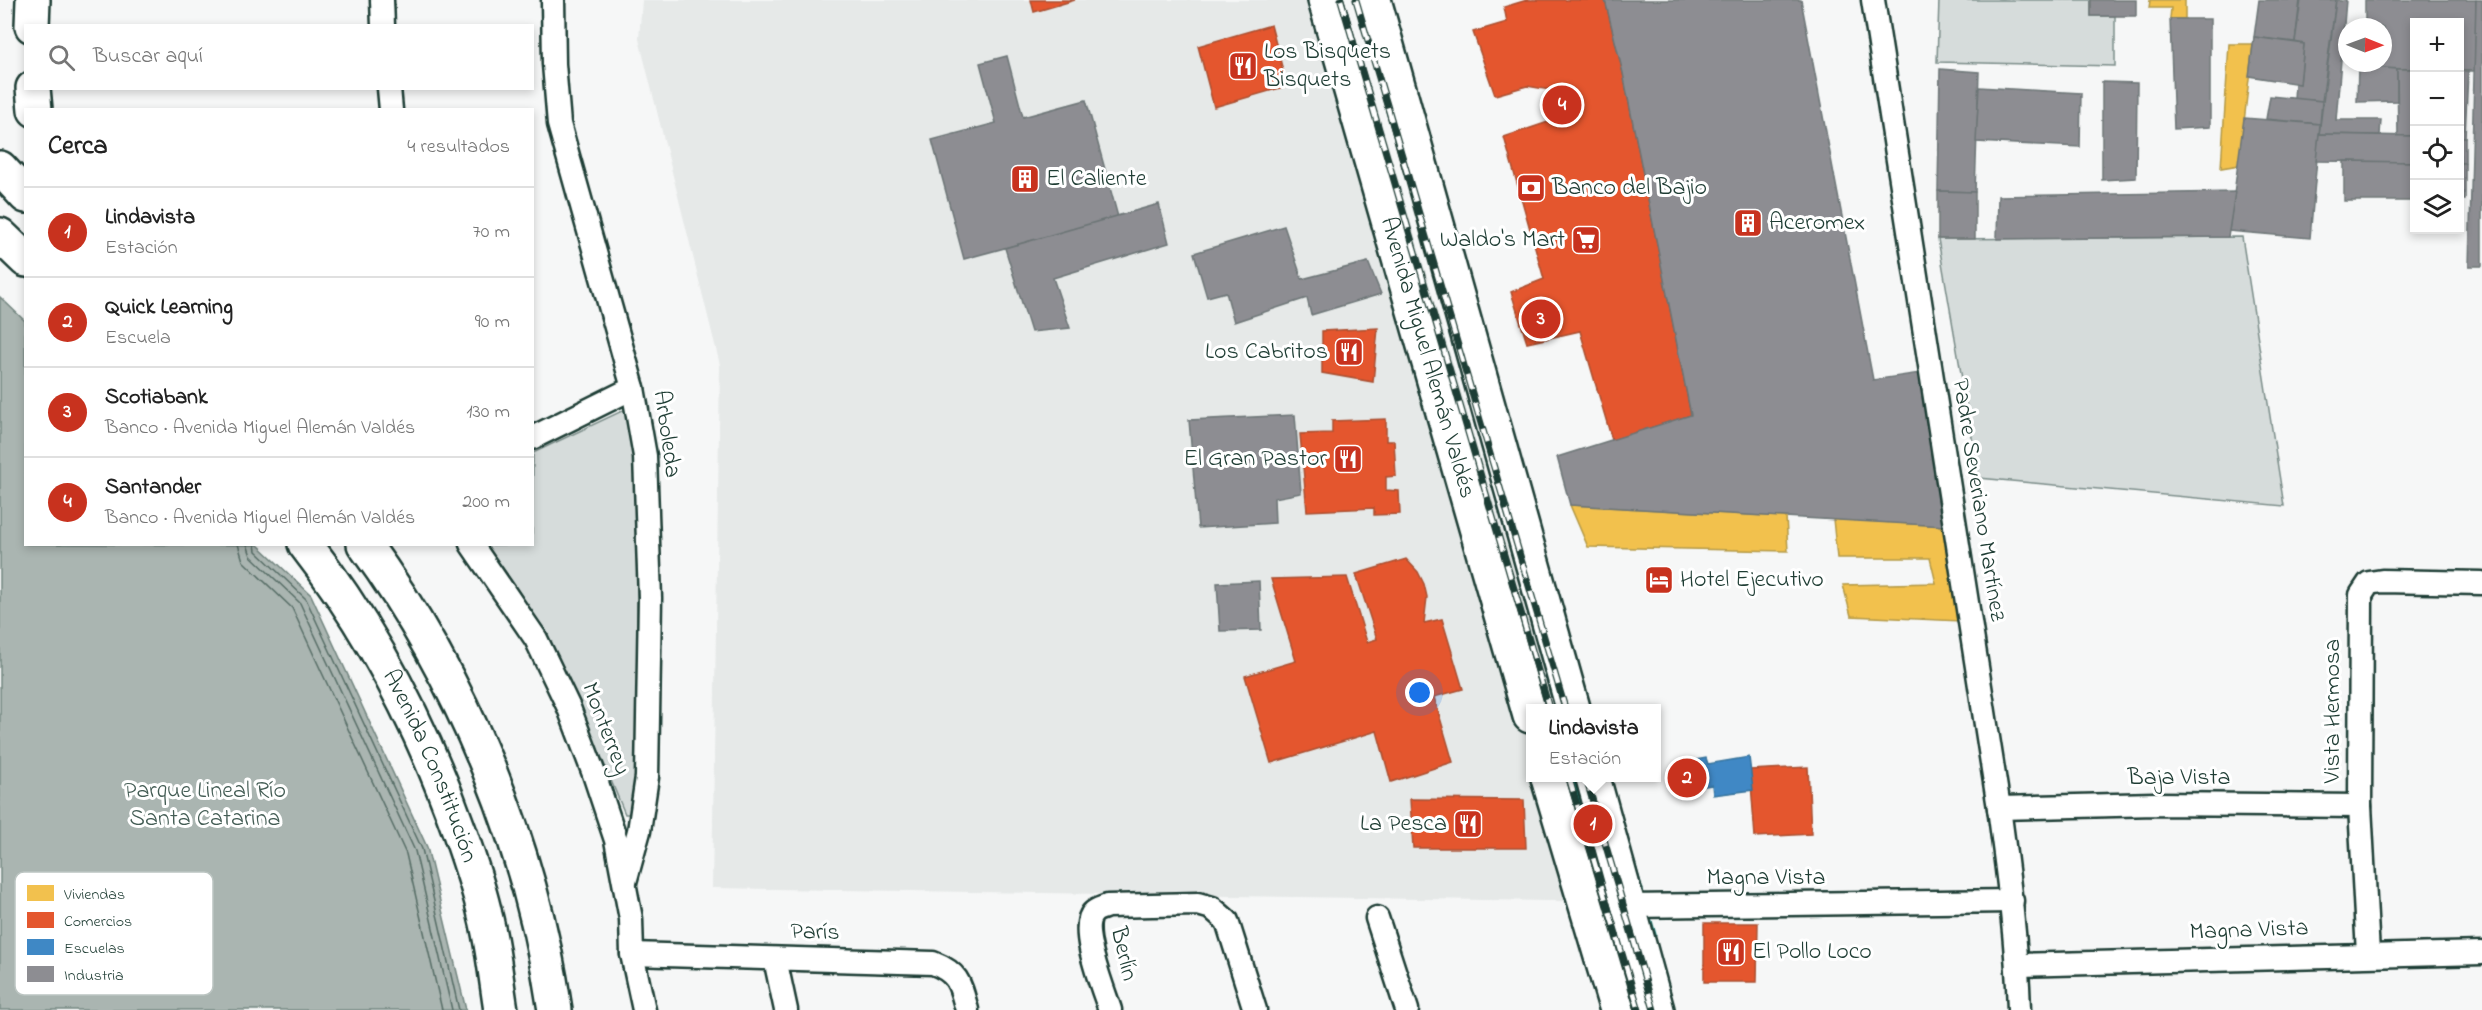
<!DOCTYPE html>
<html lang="es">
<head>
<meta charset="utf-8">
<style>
	:root { --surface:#fff; --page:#f6f6f6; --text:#222; --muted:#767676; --line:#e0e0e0; --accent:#c8321e }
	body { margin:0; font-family:"Indie Flower",sans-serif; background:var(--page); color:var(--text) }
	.controls { position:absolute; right:18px; top:18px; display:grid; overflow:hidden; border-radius:0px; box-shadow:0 3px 9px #0003 }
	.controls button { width:54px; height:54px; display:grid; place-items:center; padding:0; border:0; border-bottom:2px solid var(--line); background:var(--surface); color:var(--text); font:30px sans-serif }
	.compass { position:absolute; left:2338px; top:18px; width:54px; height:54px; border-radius:50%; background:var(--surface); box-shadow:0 3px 9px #0003; rotate:91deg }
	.you { position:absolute; left:1420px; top:693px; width:21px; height:21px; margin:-15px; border:4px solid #fff; border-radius:50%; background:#1a73e8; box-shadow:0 0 0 9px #1a73e833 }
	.badge { display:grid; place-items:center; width:39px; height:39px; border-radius:50%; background:var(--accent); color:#fff; font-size:20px; font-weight:700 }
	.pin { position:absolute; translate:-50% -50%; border:3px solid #fff; box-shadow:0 2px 6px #0006 }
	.popup { position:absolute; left:1526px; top:704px; width:135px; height:78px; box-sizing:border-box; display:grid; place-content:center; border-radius:0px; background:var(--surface); filter:drop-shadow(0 2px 4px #0005); font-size:20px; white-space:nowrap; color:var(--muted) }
	.popup b { font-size:22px; color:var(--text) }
	.popup::after { content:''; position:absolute; left:50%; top:100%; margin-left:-12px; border:12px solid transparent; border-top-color:var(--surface) }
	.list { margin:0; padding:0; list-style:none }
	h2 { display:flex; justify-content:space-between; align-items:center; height:78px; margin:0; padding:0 24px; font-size:26px }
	h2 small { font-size:20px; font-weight:400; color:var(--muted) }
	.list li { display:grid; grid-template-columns:39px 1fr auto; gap:18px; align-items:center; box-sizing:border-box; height:90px; padding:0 24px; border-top:2px solid var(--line) }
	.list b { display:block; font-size:22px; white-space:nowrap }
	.list p { margin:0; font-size:20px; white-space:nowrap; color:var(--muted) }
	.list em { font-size:20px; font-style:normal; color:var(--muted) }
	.icon { flex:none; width:33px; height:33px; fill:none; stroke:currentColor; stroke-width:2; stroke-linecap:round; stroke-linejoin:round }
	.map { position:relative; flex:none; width:2482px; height:1010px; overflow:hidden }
	.search { position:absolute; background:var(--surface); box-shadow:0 3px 9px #0003; left:24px; top:24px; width:510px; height:66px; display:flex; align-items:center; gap:15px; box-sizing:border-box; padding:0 21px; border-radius:0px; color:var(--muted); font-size:22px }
	.panel { position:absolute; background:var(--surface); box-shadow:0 3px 9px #0003; left:24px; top:108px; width:510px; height:438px; border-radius:0px }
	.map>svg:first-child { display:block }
</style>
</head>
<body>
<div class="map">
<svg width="2482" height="1010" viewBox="0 0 2482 1010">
	<rect width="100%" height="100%" fill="#f6f7f7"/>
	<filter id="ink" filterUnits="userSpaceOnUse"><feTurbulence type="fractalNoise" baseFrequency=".0167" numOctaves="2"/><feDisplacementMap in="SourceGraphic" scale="12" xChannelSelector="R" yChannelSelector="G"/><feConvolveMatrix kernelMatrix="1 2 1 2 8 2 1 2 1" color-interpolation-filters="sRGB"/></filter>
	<g filter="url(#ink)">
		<path fill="#e6e9e8" d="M642,0H1345L1555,708H1530V778H1575L1612,902L712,888L720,365L639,39Z"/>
		<g fill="#d6dcdb" stroke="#7a8c88" stroke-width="1.5">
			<path d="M1939,0H2091V16H2115V66L1937,62Z"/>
			<path d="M2242,237L2284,506L1979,478L1938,239Z"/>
			<path d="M624,410L631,415L637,502V801L632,814H625C586,721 550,623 485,545L532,544L533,453Z"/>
		</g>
		<path fill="#aab5b1" stroke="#72857f" stroke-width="1.5" d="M0,297L25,321L26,544L258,545L311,595L427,847L466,1010H0Z"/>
		<g fill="#f2c14e" stroke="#b39946" stroke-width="1.5">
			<path d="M2150,0H2185V19H2170L2171,8H2149Z"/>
			<path d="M2229,44H2253L2239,165L2221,168Z"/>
			<path d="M1570,505L1786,517L1788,551L1588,547Z"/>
			<path d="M1833,519L1945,526L1961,621L1851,616L1843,585L1936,583L1930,558H1837Z"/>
		</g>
		<g fill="#e4572e" stroke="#a94f30" stroke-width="1.5">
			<path d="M1031,0H1075L1034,12Z"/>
			<path d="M1527,0H1605L1623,73L1691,415L1612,440L1580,331L1527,343L1511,292L1544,279L1504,137L1563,117L1556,91L1527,86L1495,95L1473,32L1507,22L1504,7Z"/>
			<path d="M1271,25L1287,86L1214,107L1198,46Z"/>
			<path d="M1378,328L1373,382L1322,373V331Z"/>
			<path d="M1386,419V441H1394L1396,476L1386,477V490L1399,491L1400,514L1374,515V508L1307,511L1300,434L1332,433V421Z"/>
			<path d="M1406,559L1418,572L1424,584L1427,597L1424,623L1442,619L1463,689L1434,697L1453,762L1391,782L1377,731L1271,763L1245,676L1296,661L1271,579L1347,577L1367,642L1377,639L1356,574Z"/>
			<path d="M1808,767L1811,834L1755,837L1750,770Z"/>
			<path d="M1410,799L1524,800L1526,848H1413Z"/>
			<path d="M1704,923H1758L1757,982H1704Z"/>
		</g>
		<path fill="#3f88c5" stroke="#35729a" stroke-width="1.5" d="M1749,757L1753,790L1713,795L1712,785L1678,790L1674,764L1706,758L1708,764Z"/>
		<path fill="#17a398" stroke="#19847a" stroke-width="1.5" d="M1546,778H1610L1656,935L1597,953Z"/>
		<g fill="#8d8d92" stroke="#6c7576" stroke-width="1.5">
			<path d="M1605,0H1801L1873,380L1920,373L1945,526L1570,505L1557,457L1691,415L1623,73Z"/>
			<rect x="2091" y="0" width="45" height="16"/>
			<path d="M2259,0H2300L2295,42L2254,37Z"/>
			<path d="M2301,0H2336L2322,101L2294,99L2295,83L2300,84L2304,44L2295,42Z"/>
			<path d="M2336,0H2346L2336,120H2381L2380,135L2319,134Z"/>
			<path d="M2365,0H2476L2475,71H2460V22H2414V69L2363,68V63H2383V27H2365Z"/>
			<path d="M2476,0H2482V266H2469Z"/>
			<path d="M2170,19H2210V127L2174,129Z"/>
			<path d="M2254,37L2304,44L2300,84L2249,76Z"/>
			<path d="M1007,56L1023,117L1086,100L1118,217L964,259L932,140L996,123L980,63Z"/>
			<path d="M2358,66L2397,69V101L2357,102Z"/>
			<path d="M1940,69L1979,72L1975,192L1938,191Z"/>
			<path d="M2397,69H2414V136H2398Z"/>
			<path d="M2460,71H2468L2465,137H2460Z"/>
			<path d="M2102,82L2137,83L2136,178L2102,180Z"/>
			<path d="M1979,87L2081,93L2080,147L1976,142Z"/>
			<path d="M2270,96L2322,101L2320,124L2266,119Z"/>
			<path d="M2244,118L2320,124L2310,238L2229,231Z"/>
			<path d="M2319,134L2414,136V162L2316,161Z"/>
			<rect x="2460" y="137" width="5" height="26"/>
			<path d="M2344,161L2414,162V201H2344Z"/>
			<rect x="2460" y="163" width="5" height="37"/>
			<path d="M1938,191L1975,192V239H1938Z"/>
			<path d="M2235,192L2228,237L1997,239L1998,196Z"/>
			<path d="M1159,204L1169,243L1053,278L1070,328L1031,332L1005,248Z"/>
			<path d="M1284,226L1302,279L1368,262L1381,294L1311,315L1307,298L1234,322L1226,292L1207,297L1194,253Z"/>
			<path d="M1295,415L1301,493L1274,498L1275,523L1198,528L1189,420Z"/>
			<path d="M1259,581L1261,630L1220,631L1217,583Z"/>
		</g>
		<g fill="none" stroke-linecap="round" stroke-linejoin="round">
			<g stroke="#576d66" stroke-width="1.5">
				<path d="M238,544L243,561L292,608L406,854L442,1010"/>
				<path d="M247,544L251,556L300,603L415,851L452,1010"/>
				<path d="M255,544L256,551L306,599L422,849L459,1010"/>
			</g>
			<g stroke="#1f3d34" stroke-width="27">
				<g id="minor">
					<path d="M382,0L383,26"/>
					<path d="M553,0L554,64L559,124L633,388L645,456L650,598L647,777L639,831L625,882"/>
					<path d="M1873,0L1999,808C2008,875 2017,942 2019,1010"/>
					<path d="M389,88L391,110"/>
					<path d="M532,438L633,388"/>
					<path d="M471,544L536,639L569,708L594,774L616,840L631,919L632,954L644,1010"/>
					<path d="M1999,808L2155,804L2360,806"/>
					<path d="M1629,906L2012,901"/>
					<path d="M1377,918L1407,1010"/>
					<path d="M632,954L933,963C959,973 960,984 967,1010"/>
					<path d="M2368,954L2360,806L2361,595L2369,583L2382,581L2482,583"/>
					<path d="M775,959L786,1010"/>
					<path d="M2018,965L2482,953"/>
					<path d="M1110,1010C1104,991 1077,926 1094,912C1097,909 1103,908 1107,906L1198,904L1212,908L1227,921L1255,1010"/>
				</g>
			</g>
			<g stroke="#1f3d34" stroke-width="38">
				<g id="trunk">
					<path id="s1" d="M1325,0L1530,716"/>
					<path d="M1374,0L1573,708"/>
					<path d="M32,26L33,0"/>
					<path d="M33,88L35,110"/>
					<path d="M0,168L26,196"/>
					<path d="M0,235L26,260"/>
					<path id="s2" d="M305,544C373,631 423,729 460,833C469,860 479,887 485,915C493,946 496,979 501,1010"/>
					<path d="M364,544C463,679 531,846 555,1010"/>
					<path d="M1548,778L1617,1010"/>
					<path d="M1593,778L1657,1010"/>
				</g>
			</g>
			<use href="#minor" stroke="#fff" stroke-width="22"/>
			<use href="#trunk" stroke="#fff" stroke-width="33"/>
			<g stroke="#1f3d34" stroke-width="7">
				<g id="rail">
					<path d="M1341,0L1549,708"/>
					<path d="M1356,0L1565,708"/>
					<path d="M1569,778L1639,1010"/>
					<path d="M1586,778L1654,1010"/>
				</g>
			</g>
			<use href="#rail" stroke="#fff" stroke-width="4.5" stroke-dasharray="14" stroke-linecap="butt"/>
		</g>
	</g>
	<defs>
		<g id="restaurant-square" transform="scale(1.5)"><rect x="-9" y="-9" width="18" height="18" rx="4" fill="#c8321e" stroke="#fff"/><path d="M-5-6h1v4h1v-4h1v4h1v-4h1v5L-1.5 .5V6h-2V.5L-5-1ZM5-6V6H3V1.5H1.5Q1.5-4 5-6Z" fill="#fff"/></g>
		<g id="building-square" transform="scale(1.5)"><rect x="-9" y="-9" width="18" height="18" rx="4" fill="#c8321e" stroke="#fff"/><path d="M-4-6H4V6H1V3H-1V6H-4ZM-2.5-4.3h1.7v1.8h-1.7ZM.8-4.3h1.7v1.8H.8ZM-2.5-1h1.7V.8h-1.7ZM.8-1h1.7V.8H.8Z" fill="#fff"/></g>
		<g id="bank-square" transform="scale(1.5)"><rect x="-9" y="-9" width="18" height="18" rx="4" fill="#c8321e" stroke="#fff"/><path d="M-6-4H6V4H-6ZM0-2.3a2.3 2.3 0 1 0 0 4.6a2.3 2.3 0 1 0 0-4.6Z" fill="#fff"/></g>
		<g id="supermarket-square" transform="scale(1.5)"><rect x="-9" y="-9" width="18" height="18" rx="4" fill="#c8321e" stroke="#fff"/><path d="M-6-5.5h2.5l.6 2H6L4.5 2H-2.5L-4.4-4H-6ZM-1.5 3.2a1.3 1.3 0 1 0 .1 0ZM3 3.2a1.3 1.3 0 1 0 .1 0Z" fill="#fff"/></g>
		<g id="hotel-square" transform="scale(1.5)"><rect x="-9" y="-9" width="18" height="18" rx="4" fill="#c8321e" stroke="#fff"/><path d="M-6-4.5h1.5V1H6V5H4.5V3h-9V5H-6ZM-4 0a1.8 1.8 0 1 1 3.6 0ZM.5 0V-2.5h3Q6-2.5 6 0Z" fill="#fff"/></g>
	</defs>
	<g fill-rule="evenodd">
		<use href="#restaurant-square" x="1243" y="66"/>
		<use href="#building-square" x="1025" y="179"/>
		<use href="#bank-square" x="1531" y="188"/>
		<use href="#building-square" x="1748" y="223"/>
		<use href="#supermarket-square" x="1586" y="240"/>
		<use href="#restaurant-square" x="1349" y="352"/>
		<use href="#restaurant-square" x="1348" y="459"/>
		<use href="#hotel-square" x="1659" y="580"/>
		<use href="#restaurant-square" x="1468" y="824"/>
		<use href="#restaurant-square" x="1731" y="952"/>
	</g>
	<g text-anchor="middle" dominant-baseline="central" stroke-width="6" stroke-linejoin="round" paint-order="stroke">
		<g font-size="24" fill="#1f3d34" stroke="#fff" text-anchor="start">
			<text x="1264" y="52">Los Bisquets<tspan x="1264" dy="28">Bisquets</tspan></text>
			<text x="1046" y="179">El Caliente</text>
			<text x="1552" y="188">Banco del Bajio</text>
			<text x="1769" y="223">Aceromex</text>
			<text x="1565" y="240" text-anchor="end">Waldo's Mart</text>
			<text x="1328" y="352" text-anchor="end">Los Cabritos</text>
			<text x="1327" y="459" text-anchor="end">El Gran Pastor</text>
			<text x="1680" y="580">Hotel Ejecutivo</text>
			<text x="1447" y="824" text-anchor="end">La Pesca</text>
			<text x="1752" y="952">El Pollo Loco</text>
		</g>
		<g font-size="24" fill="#1f3d34" stroke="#fff">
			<text stroke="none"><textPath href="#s1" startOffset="372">Avenida Miguel Alemán Valdés</textPath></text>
			<text transform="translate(666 434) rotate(82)">Arboleda</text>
			<text transform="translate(1978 500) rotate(81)">Padre Severiano Martínez</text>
			<text transform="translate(2333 711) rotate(-90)">Vista Hermosa</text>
			<text transform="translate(605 729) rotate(69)">Monterrey</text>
			<text stroke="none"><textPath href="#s2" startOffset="256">Avenida Constitución</textPath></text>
			<text x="2179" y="778">Baja Vista</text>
			<text x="1766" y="878">Magna Vista</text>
			<text transform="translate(2249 931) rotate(-2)">Magna Vista</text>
			<text transform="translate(815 933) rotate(1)">París</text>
			<text transform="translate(1123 954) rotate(77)">Berlín</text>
		</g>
		<g font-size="24" fill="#445d55" stroke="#fff">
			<text x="205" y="791">Parque Lineal Río<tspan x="205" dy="28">Santa Catarina</tspan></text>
		</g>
	</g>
	<rect x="15" y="872" width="198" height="123" rx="9" fill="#fff" stroke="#bcc5c2" stroke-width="1.5"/>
	<rect x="27" y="885" width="27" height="16" fill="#f2c14e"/>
	<rect x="27" y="912" width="27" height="16" fill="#e4572e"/>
	<rect x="27" y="939" width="27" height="16" fill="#3f88c5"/>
	<rect x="27" y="966" width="27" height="16" fill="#8d8d92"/>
	<g font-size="16" fill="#1f3d34">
		<text x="64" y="899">Viviendas</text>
		<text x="64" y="926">Comercios</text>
		<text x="64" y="953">Escuelas</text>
		<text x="64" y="980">Industria</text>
	</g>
</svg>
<div class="controls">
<button>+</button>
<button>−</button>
<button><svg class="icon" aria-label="locate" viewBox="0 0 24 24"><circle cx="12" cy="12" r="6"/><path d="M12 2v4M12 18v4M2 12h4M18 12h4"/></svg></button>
<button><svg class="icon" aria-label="layers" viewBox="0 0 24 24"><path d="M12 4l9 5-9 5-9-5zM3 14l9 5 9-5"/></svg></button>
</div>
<svg class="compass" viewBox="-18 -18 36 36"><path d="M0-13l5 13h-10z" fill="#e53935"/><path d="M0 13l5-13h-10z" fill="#767676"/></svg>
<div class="you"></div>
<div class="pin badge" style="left:1593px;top:824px">1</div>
<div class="popup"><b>Lindavista</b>Estación</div>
<div class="pin badge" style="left:1687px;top:778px">2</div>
<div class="pin badge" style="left:1541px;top:319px">3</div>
<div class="pin badge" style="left:1562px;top:105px">4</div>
<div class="search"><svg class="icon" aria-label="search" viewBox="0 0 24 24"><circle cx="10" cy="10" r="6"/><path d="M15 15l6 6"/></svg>Buscar aquí</div>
<section class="panel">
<h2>Cerca<small>4 resultados</small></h2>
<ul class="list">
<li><span class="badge">1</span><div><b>Lindavista</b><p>Estación</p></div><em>70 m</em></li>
<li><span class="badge">2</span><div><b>Quick Learning</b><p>Escuela</p></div><em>90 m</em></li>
<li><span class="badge">3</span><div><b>Scotiabank</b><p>Banco · Avenida Miguel Alemán Valdés</p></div><em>130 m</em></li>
<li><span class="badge">4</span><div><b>Santander</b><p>Banco · Avenida Miguel Alemán Valdés</p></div><em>200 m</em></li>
</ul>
</section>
</div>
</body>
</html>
